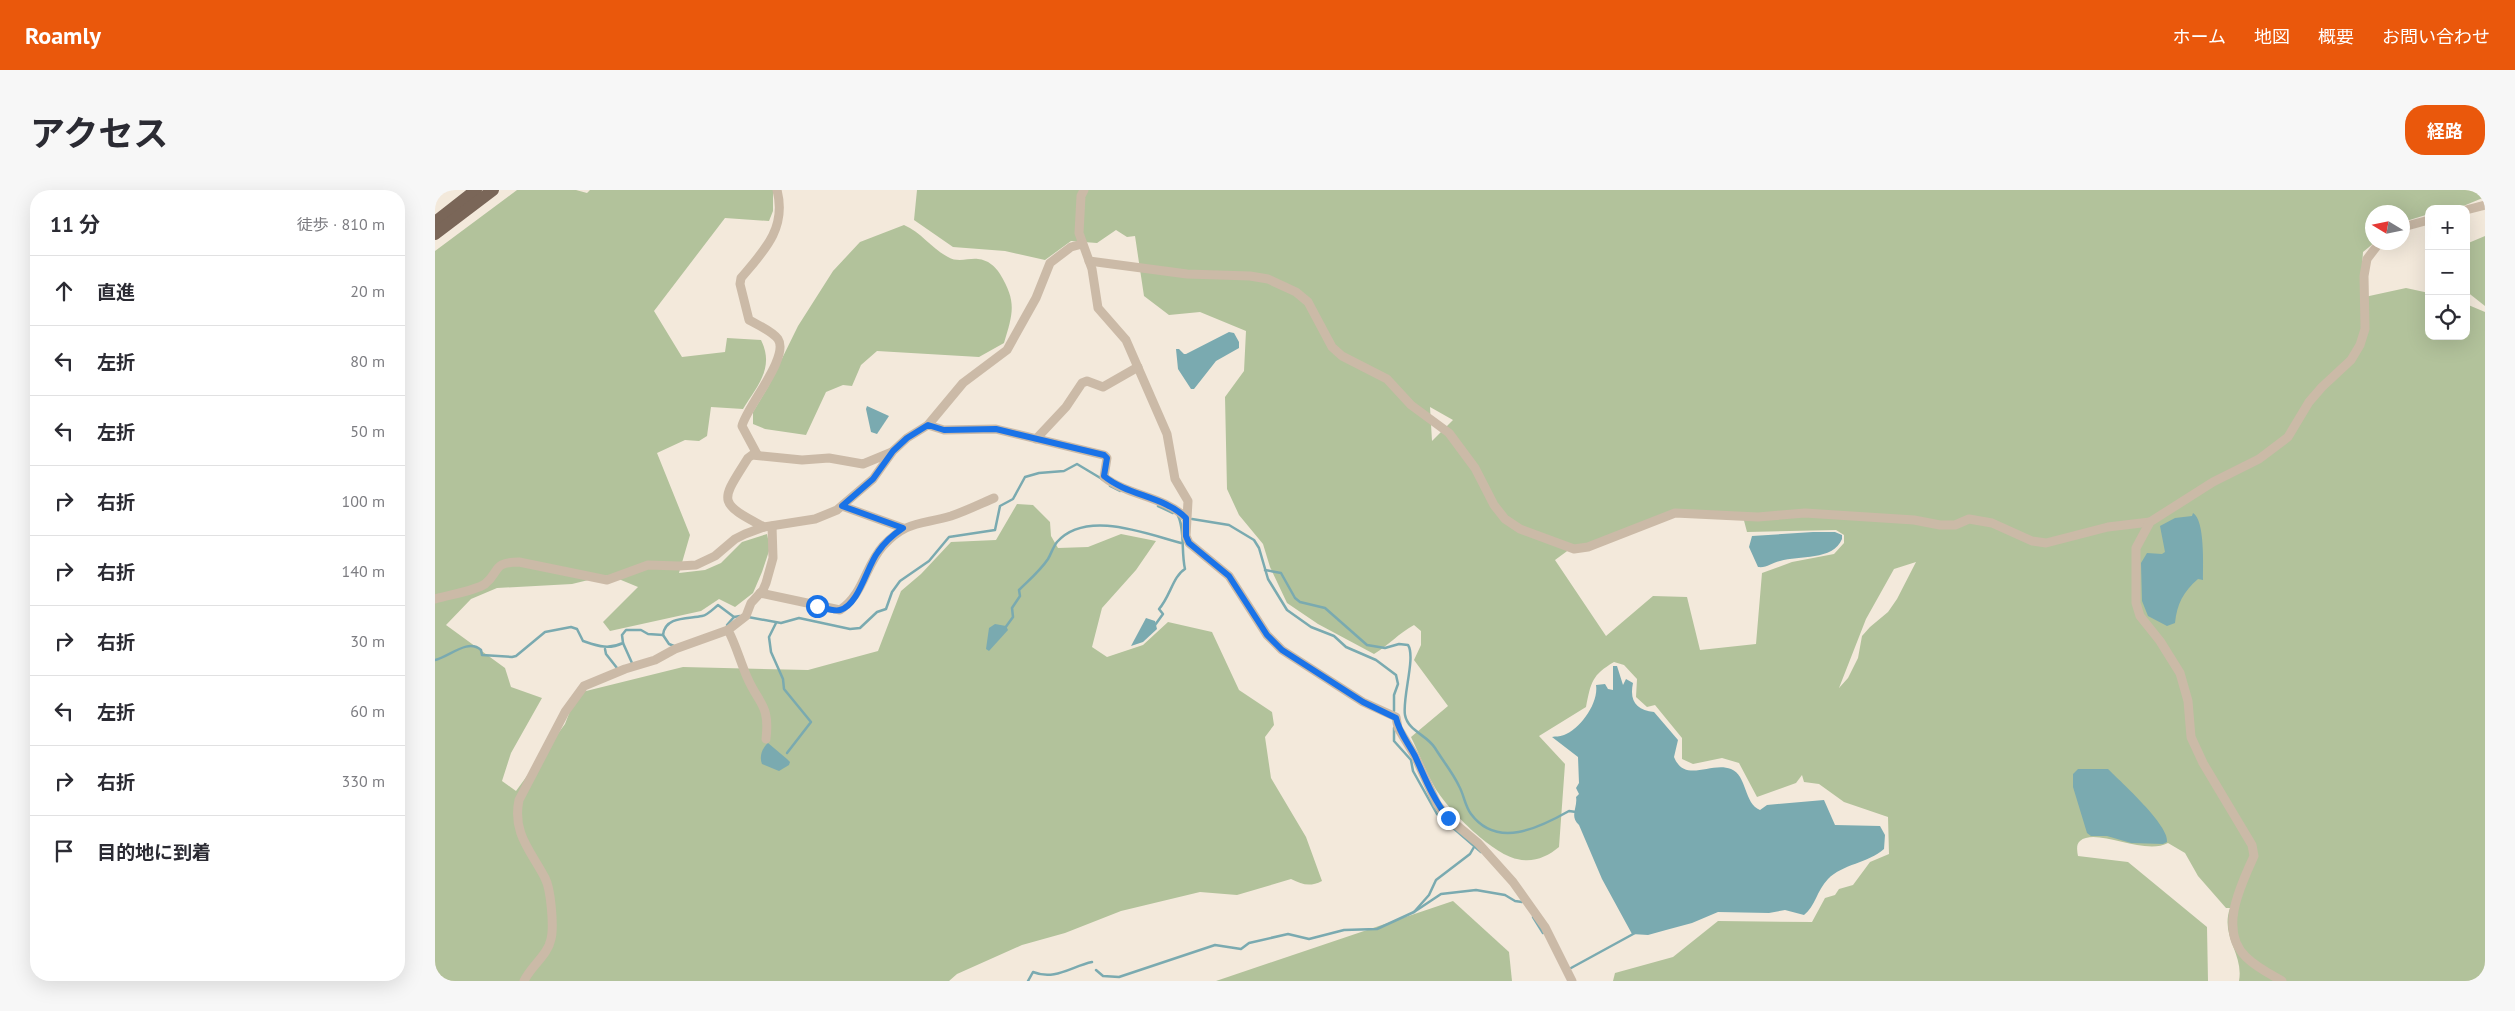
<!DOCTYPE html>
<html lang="ja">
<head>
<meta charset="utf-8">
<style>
	:root { --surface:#fff; --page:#f7f7f7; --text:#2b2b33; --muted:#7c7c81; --line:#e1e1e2; --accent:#ea580c }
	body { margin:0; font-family:"PT Sans","Noto Sans JP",sans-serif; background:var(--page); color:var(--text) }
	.controls { position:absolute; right:15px; top:15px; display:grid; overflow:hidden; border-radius:10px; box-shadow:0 5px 20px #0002 }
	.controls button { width:45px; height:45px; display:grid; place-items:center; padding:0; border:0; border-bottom:1px solid var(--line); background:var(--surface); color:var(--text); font:25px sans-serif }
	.compass { position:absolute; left:1930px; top:15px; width:45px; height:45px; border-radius:50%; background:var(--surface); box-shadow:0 5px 20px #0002; rotate:280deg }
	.stop { position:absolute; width:15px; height:15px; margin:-11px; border:4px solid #1a73e8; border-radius:50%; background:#fff }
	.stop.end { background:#1a73e8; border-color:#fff; box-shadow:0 1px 5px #0008 }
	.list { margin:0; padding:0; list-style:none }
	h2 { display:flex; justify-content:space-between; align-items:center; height:65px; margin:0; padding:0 20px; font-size:21px }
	h2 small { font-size:16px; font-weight:400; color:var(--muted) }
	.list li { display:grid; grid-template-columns:32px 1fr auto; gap:15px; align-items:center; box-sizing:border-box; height:70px; padding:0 20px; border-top:1px solid var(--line) }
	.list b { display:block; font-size:19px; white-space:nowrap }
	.list em { font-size:16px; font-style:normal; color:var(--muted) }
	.icon { flex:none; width:28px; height:28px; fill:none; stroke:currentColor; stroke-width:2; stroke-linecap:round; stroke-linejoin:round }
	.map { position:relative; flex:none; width:2050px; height:791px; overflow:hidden; border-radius:20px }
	header { display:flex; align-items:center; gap:30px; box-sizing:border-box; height:70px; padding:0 25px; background:var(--accent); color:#fff }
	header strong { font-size:24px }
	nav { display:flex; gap:28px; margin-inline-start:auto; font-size:18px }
	.intro { display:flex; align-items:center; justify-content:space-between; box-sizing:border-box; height:120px; padding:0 30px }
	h1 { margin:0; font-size:35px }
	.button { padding:12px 22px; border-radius:20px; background:var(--accent); color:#fff; font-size:18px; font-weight:700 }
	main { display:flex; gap:30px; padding:0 30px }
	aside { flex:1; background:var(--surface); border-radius:20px; box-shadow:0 5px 20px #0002 }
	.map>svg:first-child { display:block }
</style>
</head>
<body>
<header>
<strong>Roamly</strong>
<nav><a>ホーム</a><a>地図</a><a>概要</a><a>お問い合わせ</a></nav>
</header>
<div class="intro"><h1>アクセス</h1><a class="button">経路</a></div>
<main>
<aside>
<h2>11 分<small>徒歩 · 810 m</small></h2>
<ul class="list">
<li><svg class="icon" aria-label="ahead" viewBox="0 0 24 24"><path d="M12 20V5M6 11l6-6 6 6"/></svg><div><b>直進</b></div><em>20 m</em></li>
<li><svg class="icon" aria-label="left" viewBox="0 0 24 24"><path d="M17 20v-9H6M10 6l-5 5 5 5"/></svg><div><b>左折</b></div><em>80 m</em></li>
<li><svg class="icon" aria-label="left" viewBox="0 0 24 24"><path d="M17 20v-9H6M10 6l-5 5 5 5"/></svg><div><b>左折</b></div><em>50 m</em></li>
<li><svg class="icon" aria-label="right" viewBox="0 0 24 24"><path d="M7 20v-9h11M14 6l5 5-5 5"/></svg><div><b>右折</b></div><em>100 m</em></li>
<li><svg class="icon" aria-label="right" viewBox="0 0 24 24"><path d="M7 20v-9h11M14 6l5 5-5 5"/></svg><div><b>右折</b></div><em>140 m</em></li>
<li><svg class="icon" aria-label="right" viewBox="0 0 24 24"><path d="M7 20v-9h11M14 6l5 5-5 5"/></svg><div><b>右折</b></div><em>30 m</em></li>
<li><svg class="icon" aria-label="left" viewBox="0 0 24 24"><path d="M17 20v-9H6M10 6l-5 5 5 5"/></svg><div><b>左折</b></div><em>60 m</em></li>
<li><svg class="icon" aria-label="right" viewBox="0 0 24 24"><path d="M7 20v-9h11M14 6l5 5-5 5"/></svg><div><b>右折</b></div><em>330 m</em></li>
<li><svg class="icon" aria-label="arrive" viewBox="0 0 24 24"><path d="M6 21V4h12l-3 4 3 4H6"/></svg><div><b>目的地に到着</b></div></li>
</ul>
</aside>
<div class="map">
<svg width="2050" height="791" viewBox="0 0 2050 791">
	<rect width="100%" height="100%" fill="#f3e9db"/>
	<g fill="#b2c29b" fill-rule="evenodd">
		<path d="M82,0H141L152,3L155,0H338V21L334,31L290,28L219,121L247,167L290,162L292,148L326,150C340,178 322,196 308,219L276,217L272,246L264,251L250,250L222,263L255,345L244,383L270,380L286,373L307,352L332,344L335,358L327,382L318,403L300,417L284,409L266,421L175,441L168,432L203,397L174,385L137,394L62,398L36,409L11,435L70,478L76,497L107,508L76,563L67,591L81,601L130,534L135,521L147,502L248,477L373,480L443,461L466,401L486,384L516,352L561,350L582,314L598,315L615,332L616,346L623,358L653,357L686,344L721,351L701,380L667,418L657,457L672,467L708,455L733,432L777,442L804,500L837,522L839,535L830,547L836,588L871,647L887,691C875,697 868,695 856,689L802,705L765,702L686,721L630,743L587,755L522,784L514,791H0V61Z"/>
		<path d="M482,0H2050V7L2021,19H1994V24L1968,32V22H1938L1939,53L1928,62L1925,108L1971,98L1994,103V146H2031V114L2050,122V791H1804C1809,763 1785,747 1795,718H1791L1763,686L1750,663L1733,653C1709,666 1661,637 1645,651C1641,654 1642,661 1643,666L1693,672L1772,737L1773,791H1178L1180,783L1238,767L1283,731L1377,732L1390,708L1400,705L1404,699L1418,695L1435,672L1454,664L1453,627L1409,612L1384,594L1369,592L1367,585L1361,593L1322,607L1304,573L1287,568L1258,574L1247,569V548L1220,515L1212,517L1201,507L1202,489L1189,475L1179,472C1157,485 1156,492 1151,517L1104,546L1130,574L1124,657C1112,667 1098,673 1082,669C1057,664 1011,618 999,596C990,580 984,563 976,547L1013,516L979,470L986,455V441L979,435C964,443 954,455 939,464L883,434L852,413L835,377L828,354L804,325L792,299L790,207L809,181L811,141L765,122L734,125L709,106L700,46L692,47L681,40L662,53L636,51L610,70L570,61L518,57L479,30ZM995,217L1018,230L997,251ZM1241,321L1307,323L1312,342L1401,340L1409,345V353L1399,364L1357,372L1327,383L1321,454L1265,460L1252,407L1218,406L1171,446L1120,370L1139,356L1153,354ZM1481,372L1462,409L1453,422L1435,437L1427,446L1423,468L1413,488L1404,498L1431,429L1459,379Z"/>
		<path d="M469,35C486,42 497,59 513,67C523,73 533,68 543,69C553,70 560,76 565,84C582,112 578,123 569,153L544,167L442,161L426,175L417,196L408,195L391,202L371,245L330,239L318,234V222L333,197L363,136L398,81L425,52Z"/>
		<path d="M2050,46V116L2031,101V54Z"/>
		<path d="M1018,711L1074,762L1077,791H781Z"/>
	</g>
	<g fill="#7aaab0">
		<path d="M794,142L799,143L804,152V158L781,171L759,199H756L743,179L741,159H744L749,164H751Z"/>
		<path d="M432,216L454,226L442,244L436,242L431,219Z"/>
		<path d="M1758,323C1770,330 1768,375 1768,390L1763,389C1748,402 1742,414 1740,433L1732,436L1713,426L1707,411L1706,373L1712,363L1727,364L1730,362L1725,336L1740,328L1757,326Z"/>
		<path d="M1378,342H1400L1407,345V349C1398,371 1364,365 1345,371C1336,373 1332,378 1323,377L1314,357L1317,346Z"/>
		<path d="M711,428L720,431L722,439L708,452L696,456Z"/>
		<path d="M560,434L571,436L573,440L554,461L551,459L554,438Z"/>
		<path d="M1178,476H1182L1188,495L1191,489L1198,493C1194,512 1202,520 1219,522L1243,550L1239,567C1250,594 1276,571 1296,579C1312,585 1309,614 1325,620L1332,615L1389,610L1400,635L1445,636L1450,645L1449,659C1433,673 1408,674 1393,689C1382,700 1380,717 1369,725L1350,720L1334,723L1283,722L1257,733L1231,740L1213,745L1197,744L1167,689L1144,635C1134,626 1143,617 1141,607L1144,604L1141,598L1144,593L1143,567L1117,547C1121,546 1124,547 1129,545C1145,539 1164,513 1161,495L1170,494L1173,499L1178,500Z"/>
		<path d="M333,553L352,569L355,572L354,575L344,581L327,574C324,567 327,558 333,553Z"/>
		<path d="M1643,579H1673C1686,592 1735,636 1732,652L1728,654L1696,653L1672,646H1656L1652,643L1638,597V584Z"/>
	</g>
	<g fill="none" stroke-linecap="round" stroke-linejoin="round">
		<g stroke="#7aaab0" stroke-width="2.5">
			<path d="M675,296L685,301"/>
			<path d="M723,316L738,323"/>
			<path d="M757,329L794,335L819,350L824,358L833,389L852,420L876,437L899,446L911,457L941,470L961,485L963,494L959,505V521"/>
			<path d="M830,380L846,383L860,408L865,412L890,418L932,455L950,458L964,454L973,455C981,467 967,508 970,525C973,541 992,545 1000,558C1008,571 1018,583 1024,596C1029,605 1030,616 1036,624C1062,659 1104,638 1134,621L1141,622"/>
			<path d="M313,427L346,433L364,428L415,439L425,438L442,422L451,419L457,402L465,391L494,371L514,347L560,340L565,316L578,309L590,287L604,283L629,281L642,274L667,289"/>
			<path d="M341,433L334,447L336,462L348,489L349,499L376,532L352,563"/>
			<path d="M292,435L299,427"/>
			<path d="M720,435L728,424L724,419C735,407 738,386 750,379C746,362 750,339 743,326"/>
			<path d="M570,438L578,427L577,418L585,406L584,400C594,390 605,381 613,369C616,364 618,357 622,352C651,319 712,344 746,353"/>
			<path d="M228,445L234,454L239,456"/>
			<path d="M188,453L197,473"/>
			<path d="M170,459L171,464L182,478"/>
			<path d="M0,470C14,467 33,448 46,460L47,465L77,467L81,466L110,442L136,437L142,439L148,451C163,456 173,460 188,453L187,445L191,440H206L213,444L228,445C230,426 253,429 267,426C273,425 279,418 283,415L299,427L305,426"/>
			<path d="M959,538V551L976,570L978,581L1002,624L1046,662"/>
			<path d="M979,722L1006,704L1041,700L1070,705L1080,711L1087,712"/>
			<path d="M1098,727L1108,743"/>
			<path d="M1136,778L1200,743"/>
			<path d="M661,780L668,786L684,787L780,755L806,759L814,753L853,744L874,749L909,740L942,739L979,722L994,705L1001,690L1035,664L1039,657"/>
			<path d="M593,791L598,782C620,791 637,776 657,772"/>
		</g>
		<g stroke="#cbbaa7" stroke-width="9">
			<path d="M649,0L646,6L644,43L657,79L663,118L691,150L732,244L740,289L753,311L751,346L754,353L794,386L832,445L847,460L928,512L961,527L963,538L980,566L1002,614L1013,628L1043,653L1078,692L1110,737L1137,791"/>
			<path d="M2031,20L2050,15"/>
			<path d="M1968,37L1994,30"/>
			<path d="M654,71L752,84L815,86L833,89L861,102L873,112L897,157L907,166L952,189L976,215L1014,243L1040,278L1059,315L1070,329L1085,339L1139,359L1153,357L1240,323L1323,327L1370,323L1479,330L1505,335H1520L1534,329L1557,333L1597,351L1611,353L1673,337L1715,332"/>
			<path d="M493,235L509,240L561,239L669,265L672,268L669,287C693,306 729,306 751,328"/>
			<path d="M601,249L631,217L647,193L652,191L668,197L703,177"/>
			<path d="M322,264L307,236C312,216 355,167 343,149C337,141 323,135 314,130L305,94L306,88C329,61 352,38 342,0"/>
			<path d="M407,316L468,338"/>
			<path d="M329,337C281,312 286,311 313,268L317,265L367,270L394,268L428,274L457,262"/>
			<path d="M325,403L405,420C429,404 430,376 448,356C472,330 486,335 516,326C531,321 545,314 559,308"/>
			<path d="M0,409C12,405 40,401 50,394C65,382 57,372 84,372L172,390L213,375L244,376L261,375L280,366L300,349L310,344L329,337L380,329L402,320L438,289L458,261L472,248L493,235L528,193L572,160L601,108L615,73L636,57L647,54"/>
			<path d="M331,549C335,514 324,515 312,487C305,471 301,455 293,440L311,426L316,413L328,400L331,393L338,368L337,336"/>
			<path d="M89,791C96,776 113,765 116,749C119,737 116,699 110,688C96,661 77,643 84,610L130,522L149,496L190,479L220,470L240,459L293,440"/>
			<path d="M1847,791C1835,784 1821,777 1811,767C1783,740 1806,695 1819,666L1817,655L1768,573L1756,547L1753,511L1745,483L1725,451L1705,426L1701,413V358L1715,332L1778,292L1824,269L1853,247L1874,212L1887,197L1916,170L1925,155L1930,139L1929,86L1932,69L1945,52"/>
		</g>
		<g stroke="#7a6658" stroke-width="12">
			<path d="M0,32L41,0"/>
			<path d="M0,44L58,0"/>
		</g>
	</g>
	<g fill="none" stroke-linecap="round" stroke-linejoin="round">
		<path stroke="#1a73e8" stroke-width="6" d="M382,416C388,417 398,422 405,420C424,415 432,376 443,362C449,353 459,344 468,338L407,316L438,289L458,261L472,248L493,235L509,240L561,239L669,265L672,268L669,286C693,306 729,306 751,328V346L754,353L794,386L832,445L847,460L928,512L961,528C964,542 973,553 980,566C990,588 998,609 1013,628"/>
	</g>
</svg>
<div class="controls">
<button>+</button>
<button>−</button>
<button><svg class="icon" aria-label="locate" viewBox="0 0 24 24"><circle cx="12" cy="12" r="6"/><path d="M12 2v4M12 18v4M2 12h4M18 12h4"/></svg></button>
</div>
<svg class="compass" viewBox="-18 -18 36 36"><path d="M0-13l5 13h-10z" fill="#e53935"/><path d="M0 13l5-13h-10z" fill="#7c7c81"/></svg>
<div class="stop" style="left:382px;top:416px"></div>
<div class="stop end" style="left:1013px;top:628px"></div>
</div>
</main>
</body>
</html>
